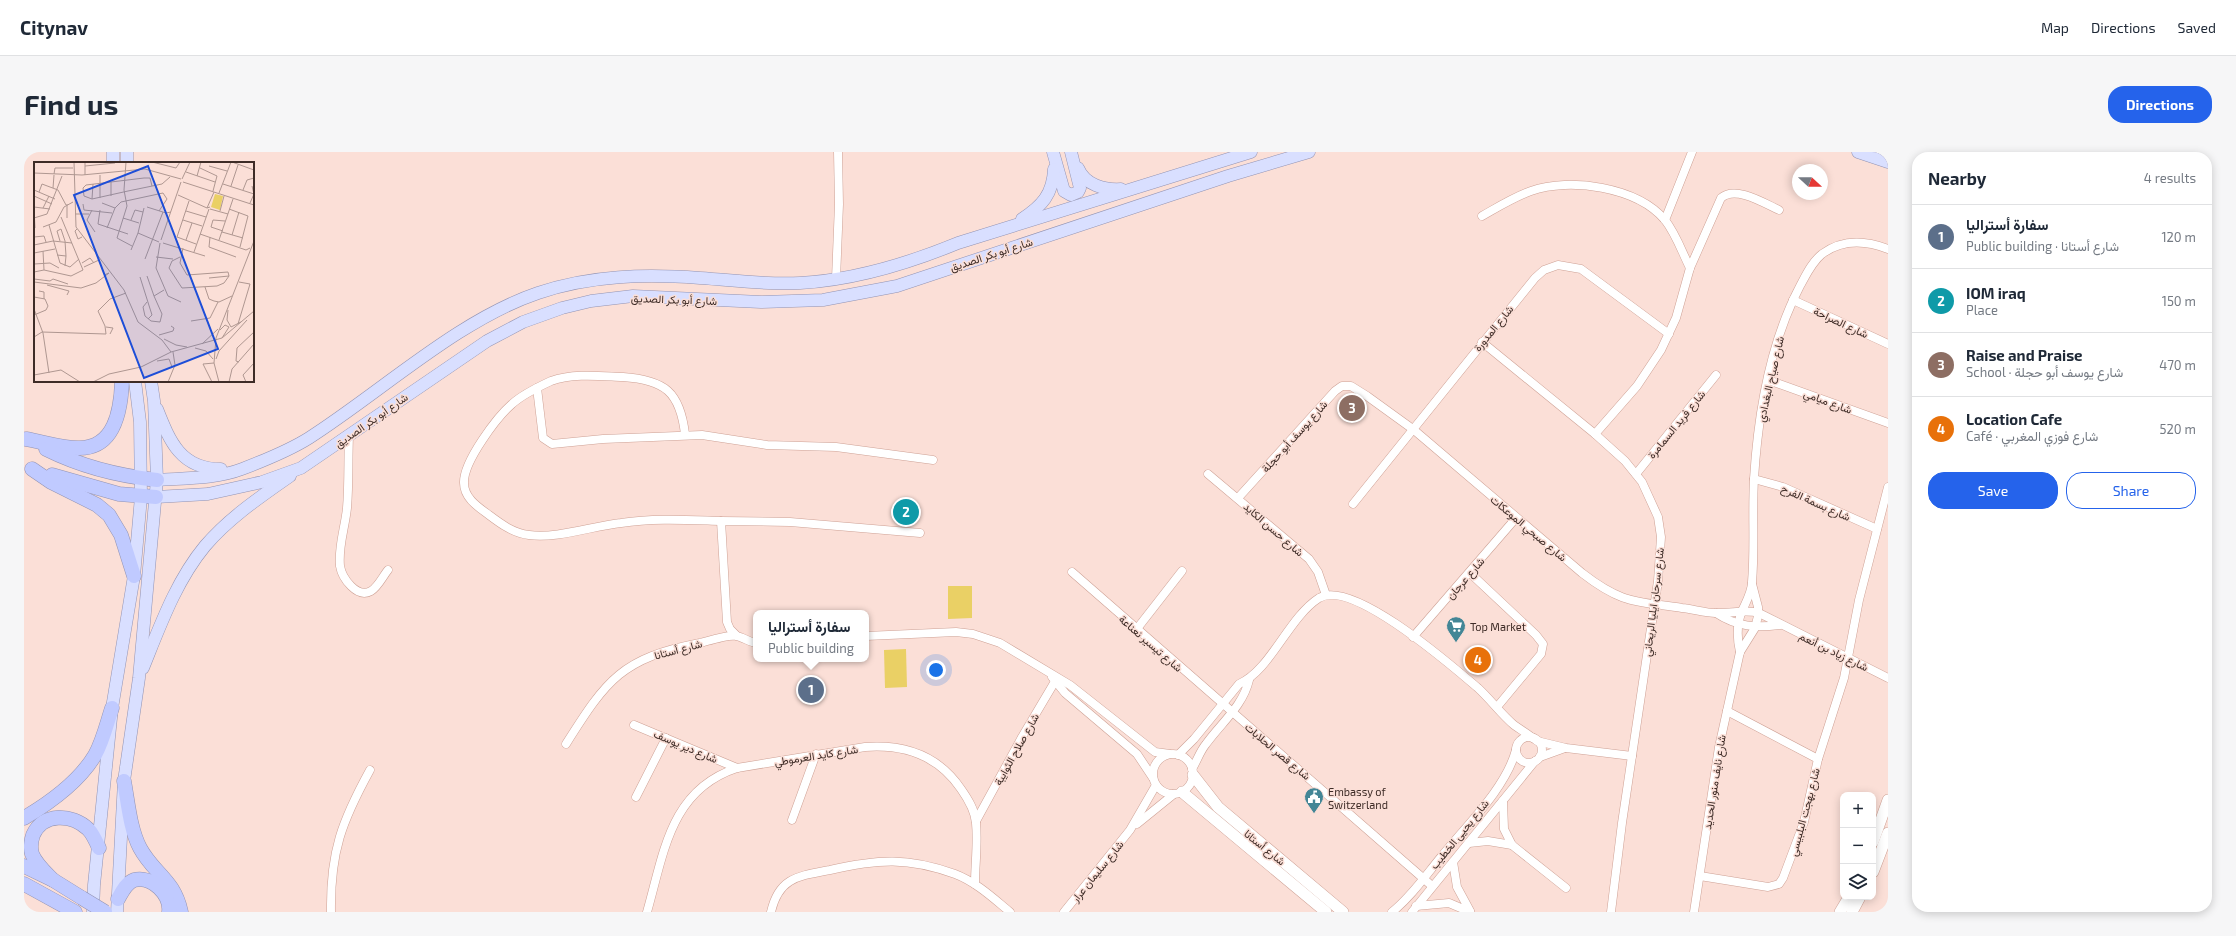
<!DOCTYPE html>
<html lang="en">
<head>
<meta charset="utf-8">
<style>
	:root { --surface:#fff; --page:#f6f6f7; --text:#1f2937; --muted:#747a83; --line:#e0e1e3; --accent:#2563eb }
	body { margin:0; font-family:"Exo 2",Vazirmatn,sans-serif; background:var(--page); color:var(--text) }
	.controls { position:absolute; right:12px; bottom:12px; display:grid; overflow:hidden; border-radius:8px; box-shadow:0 2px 10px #0003 }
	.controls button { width:36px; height:36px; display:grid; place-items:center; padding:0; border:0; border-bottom:1px solid var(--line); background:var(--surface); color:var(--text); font:20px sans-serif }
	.compass { position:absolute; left:1768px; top:12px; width:36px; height:36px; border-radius:50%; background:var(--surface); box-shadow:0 2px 10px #0003; rotate:111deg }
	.you { position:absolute; left:912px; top:518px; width:14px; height:14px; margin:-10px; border:3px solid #fff; border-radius:50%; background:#1a73e8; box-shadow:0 0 0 6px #1a73e833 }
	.badge { display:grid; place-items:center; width:26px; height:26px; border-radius:50%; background:var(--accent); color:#fff; font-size:13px; font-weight:700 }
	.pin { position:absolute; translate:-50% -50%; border:2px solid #fff; box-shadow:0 1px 4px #0006 }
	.popup { position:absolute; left:729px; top:458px; width:116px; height:52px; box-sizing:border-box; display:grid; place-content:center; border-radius:8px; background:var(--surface); filter:drop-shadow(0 1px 3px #0005); font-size:13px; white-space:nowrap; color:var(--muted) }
	.popup b { font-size:15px; color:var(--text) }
	.popup::after { content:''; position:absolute; left:50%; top:100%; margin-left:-8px; border:8px solid transparent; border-top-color:var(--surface) }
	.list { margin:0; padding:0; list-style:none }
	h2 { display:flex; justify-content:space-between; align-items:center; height:52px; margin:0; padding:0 16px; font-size:17px }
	h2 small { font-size:13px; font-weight:400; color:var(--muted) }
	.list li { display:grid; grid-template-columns:26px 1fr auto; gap:12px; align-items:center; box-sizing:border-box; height:64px; padding:0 16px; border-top:1px solid var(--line) }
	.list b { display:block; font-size:15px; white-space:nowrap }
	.list p { margin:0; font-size:13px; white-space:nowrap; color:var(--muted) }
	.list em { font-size:13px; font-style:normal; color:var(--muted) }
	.actions { display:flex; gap:8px; padding:12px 16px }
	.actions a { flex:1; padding:9px 0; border:1px solid var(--accent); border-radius:16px; text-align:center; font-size:14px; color:var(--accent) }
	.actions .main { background:var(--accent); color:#fff }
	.icon { flex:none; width:22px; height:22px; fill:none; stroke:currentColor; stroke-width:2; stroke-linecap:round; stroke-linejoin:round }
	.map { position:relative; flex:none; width:1864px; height:760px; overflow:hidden; border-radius:16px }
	header { display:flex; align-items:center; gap:24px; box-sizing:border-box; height:56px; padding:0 20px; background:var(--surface); border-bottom:1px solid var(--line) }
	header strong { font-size:19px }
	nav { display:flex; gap:22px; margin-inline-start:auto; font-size:14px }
	.intro { display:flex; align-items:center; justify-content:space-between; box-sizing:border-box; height:96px; padding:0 24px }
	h1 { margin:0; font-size:28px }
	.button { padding:10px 18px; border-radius:16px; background:var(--accent); color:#fff; font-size:14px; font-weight:700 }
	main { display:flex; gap:24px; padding:0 24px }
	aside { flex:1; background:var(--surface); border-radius:16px; box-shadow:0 2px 10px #0003 }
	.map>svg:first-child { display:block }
</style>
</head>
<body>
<header>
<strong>Citynav</strong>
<nav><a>Map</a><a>Directions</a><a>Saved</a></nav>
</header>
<div class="intro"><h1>Find us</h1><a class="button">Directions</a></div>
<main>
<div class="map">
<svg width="1864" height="760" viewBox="0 0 1864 760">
	<rect width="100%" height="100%" fill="#fbdfd7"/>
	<g fill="#ead065">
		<path d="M924,434H948V466L924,467Z"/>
		<path d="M882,497L883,535L861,536L860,498Z"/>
	</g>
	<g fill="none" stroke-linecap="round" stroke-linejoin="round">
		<g stroke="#cea195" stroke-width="9">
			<g id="street">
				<path d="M1458,64C1474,55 1490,45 1507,39C1546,25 1613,35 1641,68C1652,82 1658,100 1666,116"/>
				<path d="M1641,68L1668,0"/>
				<path d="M812,127L815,52L814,0"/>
				<path d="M1769,148L1864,192"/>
				<path d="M1458,190L1571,282L1601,309L1618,330L1634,365L1637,385L1634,429L1598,671L1587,760"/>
				<path d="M1744,228L1864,271"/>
				<path d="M513,236L519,286L528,292L579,287L678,283L743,293L812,295L909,308"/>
				<path d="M661,282C656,240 641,228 599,225C575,224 550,221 527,229C514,235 499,242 488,252C473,265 439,310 440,331C440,346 454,355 465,363C477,372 489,381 505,383C532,387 569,374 597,371C630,366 663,368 697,369"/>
				<path d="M1571,282L1613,234L1637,198L1652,166L1666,116L1697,46C1711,33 1740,51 1755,58"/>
				<path d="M325,283C324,307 325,332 323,356C321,376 314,394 316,414C318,426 333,447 347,439C354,435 359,424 364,418"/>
				<path d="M1184,322L1285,407L1294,420L1302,443"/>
				<path d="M1612,322L1692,223"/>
				<path d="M1730,327L1759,335L1853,377"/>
				<path d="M1214,346L1311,239L1318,234H1327L1343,244L1390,278L1558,421C1598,452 1611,449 1658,456C1669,457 1681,461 1692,461C1707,462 1720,457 1735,461L1864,526"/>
				<path d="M1329,352L1511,126L1520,118L1534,113L1557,117L1645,182"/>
				<path d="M1048,420L1408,734"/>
				<path d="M1446,421L1512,483L1519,492L1517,502L1473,555"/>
				<path d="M1692,461C1713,475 1732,476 1756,473"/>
				<path d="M1112,478L1158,419"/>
				<path d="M712,483L706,477L703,470L697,369L766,370L896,381"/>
				<path d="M842,484L932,480L949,482L976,491L1046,533L1131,600L1146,602"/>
				<path d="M1389,485L1492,366"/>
				<path d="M1716,500C1713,487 1713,471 1718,459C1722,450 1728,440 1728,430C1731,396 1728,362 1730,327C1734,262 1745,193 1776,134C1782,123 1788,110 1798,102C1818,87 1841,88 1864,97"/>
				<path d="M1028,525L1041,541L1113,602L1129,626"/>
				<path d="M1703,559L1794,607"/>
				<path d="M610,573L713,616"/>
				<circle cx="1505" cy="598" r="13"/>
				<path d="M1513,589L1542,596L1608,604"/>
				<path d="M542,592C583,527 598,506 676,491C684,489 705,482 712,484C719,485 725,490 732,491"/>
				<circle cx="1149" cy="622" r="20"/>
				<path d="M1154,603L1170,587L1215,532C1247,518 1264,466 1295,446C1328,426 1428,514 1454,536C1467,548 1477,562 1490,573C1497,578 1504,582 1510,587"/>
				<path d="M1516,605L1541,596"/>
				<path d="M1168,617C1173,609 1176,599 1182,592C1197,571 1219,554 1225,528"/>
				<path d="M612,645L642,586"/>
				<path d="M1479,649L1480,677L1488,693L1542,736"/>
				<path d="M768,668L792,602"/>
				<path d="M952,669L998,585L1033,526"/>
				<path d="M1113,672L1150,642"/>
				<path d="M1445,691L1464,689L1488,693"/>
				<path d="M1429,710L1433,735L1446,759"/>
				<path d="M1676,724L1744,735L1755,732L1759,726L1780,670L1794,607L1820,526L1835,448L1864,335"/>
				<path d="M1392,754L1425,751L1446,760"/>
				<path d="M307,760C306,700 318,669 346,618"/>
				<path d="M623,760C640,701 646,638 713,616L841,595C881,592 914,603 937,637C944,647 951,658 952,671C954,691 951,712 951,732"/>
				<path d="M747,760C755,725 775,724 806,718C854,707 884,705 931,722C952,730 969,746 986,760"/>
				<path d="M1040,760L1106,678L1132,633"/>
				<path d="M1368,760C1387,745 1402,723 1417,705C1442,674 1482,636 1492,598"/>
				<path d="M1388,760L1511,609"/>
				<path d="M1670,760L1695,595L1716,500L1731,476L1734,464V455L1728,432"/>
			</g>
		</g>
		<g stroke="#cea195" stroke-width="12">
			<g id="secondary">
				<path d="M1169,623L1194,655L1319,760"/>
				<path d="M1158,640L1302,760"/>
				<path d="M1849,690L1864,648"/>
				<path d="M1849,720L1864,681"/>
				<path d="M1816,760L1825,745"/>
				<path d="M1828,760L1836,745"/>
			</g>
		</g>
		<g stroke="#9293b3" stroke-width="13">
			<g id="primary">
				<path d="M1029,0L1040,39L1047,43L1054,40L1056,36L1047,0"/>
				<path d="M1834,0L1864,10"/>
				<path d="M89,11V0"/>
				<path d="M103,11V0"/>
				<path d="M1054,16C1061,33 1080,38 1097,37"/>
				<path d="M998,67C1018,54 1029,42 1030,17"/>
				<path d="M133,257C146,290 157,317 197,317"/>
				<path d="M133,328C160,326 192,327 218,317C239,309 266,298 285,286C357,240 434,168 514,141C567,123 622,122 676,126C709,128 742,133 776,131C831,128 883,112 934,91L1227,0"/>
				<path d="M132,345L184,342L238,330L277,316L463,189L499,170L538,156L567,149L609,144L737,150L799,148L873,134L1204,24L1285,0"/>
				<path d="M119,516C136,474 152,429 181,394C205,366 236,345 266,324"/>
				<path d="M69,760L70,733L88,556L110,424L117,345L116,270L111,229"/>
				<path d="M93,760L100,629L115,526L133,328L130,249L127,229"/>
			</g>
		</g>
		<g stroke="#9293b3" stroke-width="15">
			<g id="highway">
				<path d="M2,287C19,290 37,296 54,296C91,297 97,258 98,229"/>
				<path d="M22,297C56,314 95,324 133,328"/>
				<path d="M8,317L27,330L73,353L85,363L97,383L110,424"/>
				<path d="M28,323L95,342L132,345"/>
				<path d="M100,629C104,651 106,677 116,696C130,722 150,727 157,760"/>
				<path d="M0,666C27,650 55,630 71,603C79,589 83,571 88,556"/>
				<path d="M0,714L29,728L58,746"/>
				<path d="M29,728C21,720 12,712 8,702C6,695 7,689 9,683C19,660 48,662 64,677C69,682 72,689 75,696"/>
				<path d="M0,732L51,760"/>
				<path d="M94,747C98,740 102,731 110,728C128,723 147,743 145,760"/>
			</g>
		</g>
		<use href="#street" stroke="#fff" stroke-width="8"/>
		<use href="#secondary" stroke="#fff" stroke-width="11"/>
		<use href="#primary" stroke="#d9dfff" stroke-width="12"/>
		<use href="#highway" stroke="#c0caff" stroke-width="14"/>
		<g stroke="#9293b3" stroke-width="15" stroke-linecap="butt">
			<path id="highway-bridge" d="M58,746L81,760"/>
		</g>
		<use href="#highway-bridge" stroke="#c0caff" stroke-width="14"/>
	</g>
	<defs>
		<g id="supermarket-pin" transform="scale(1)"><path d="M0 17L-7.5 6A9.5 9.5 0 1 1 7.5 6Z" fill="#438696" stroke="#fbdfd7"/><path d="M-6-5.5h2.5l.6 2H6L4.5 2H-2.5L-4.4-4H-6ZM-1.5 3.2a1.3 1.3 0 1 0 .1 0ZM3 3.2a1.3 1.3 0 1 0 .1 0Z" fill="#fff"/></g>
		<g id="civic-pin" transform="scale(1)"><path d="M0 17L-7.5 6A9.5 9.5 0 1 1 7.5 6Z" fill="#438696" stroke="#fbdfd7"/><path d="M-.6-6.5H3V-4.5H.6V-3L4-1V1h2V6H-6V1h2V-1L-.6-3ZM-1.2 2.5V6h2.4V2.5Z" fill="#fff"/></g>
	</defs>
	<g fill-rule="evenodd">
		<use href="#supermarket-pin" x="1432" y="474"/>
		<use href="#civic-pin" x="1290" y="645"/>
	</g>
	<g text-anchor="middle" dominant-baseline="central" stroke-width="3" stroke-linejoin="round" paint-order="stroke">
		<g font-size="11" fill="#3e2c27" stroke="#fbdfd7">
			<text transform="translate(967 102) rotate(-18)">شارع أبو بكر الصديق</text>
			<text transform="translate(650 147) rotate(2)">شارع أبو بكر الصديق</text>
			<text transform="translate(1817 170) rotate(25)">شارع الصراحة</text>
			<text transform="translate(1469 176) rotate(-51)">شارع المدورة</text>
			<text transform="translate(1746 227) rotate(-77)">شارع صياح البغدادي</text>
			<text transform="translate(1804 249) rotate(20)">شارع ميامي</text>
			<text transform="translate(347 268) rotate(-35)">شارع أبو بكر الصديق</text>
			<text transform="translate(1652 272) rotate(-51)">شارع فريد السمامرة</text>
			<text transform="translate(1270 284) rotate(-48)">شارع يوسف أبو حجلة</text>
			<text transform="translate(1792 350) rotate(24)">شارع بسمة الفرح</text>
			<text transform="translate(1505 376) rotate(40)">شارع صبحي الموعكات</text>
			<text transform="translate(1250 377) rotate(41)">شارع حسن الكايد</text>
			<text transform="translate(1441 426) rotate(-49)">شارع عرجان</text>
			<text transform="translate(1629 450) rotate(-83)">شارع سرحان ايليا الريحاني</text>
			<text transform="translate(1127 491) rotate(41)">شارع تيسير نعناعة</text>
			<text transform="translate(654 497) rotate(-15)">شارع أستانا</text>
			<text transform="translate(1810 499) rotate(26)">شارع زياد بن أنعم</text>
			<text transform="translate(662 594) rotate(23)">شارع دير يوسف</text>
			<text transform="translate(992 597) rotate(-61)">شارع صلاح الثوايبة</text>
			<text transform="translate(1254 599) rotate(40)">شارع قصر الحلابات</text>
			<text transform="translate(792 603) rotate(-9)">شارع كايد العرموطي</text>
			<text transform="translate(1690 630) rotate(-81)">شارع نايف منور الحديد</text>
			<text transform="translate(1780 660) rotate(-75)">شارع بهجت البلبيسي</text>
			<text transform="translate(1435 682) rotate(-51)">شارع يحيى الخطيب</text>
			<text transform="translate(1241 695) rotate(39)">شارع أستانا</text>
			<text transform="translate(1073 719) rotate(-51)">شارع سليمان عرار</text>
		</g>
		<g font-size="11" fill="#3e2c27" stroke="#fbdfd7" text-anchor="start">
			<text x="1446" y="474">Top Market</text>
			<text x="1304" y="639">Embassy of<tspan x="1304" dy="13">Switzerland</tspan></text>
		</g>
	</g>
	<g transform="translate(10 10)">
		<rect width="220" height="220" fill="#fbdfd7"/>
		<path d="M181,32L189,34L186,48L177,45Z" fill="#ead065"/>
		<path fill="none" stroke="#af9791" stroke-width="1" d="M40,0L42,65L90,128L104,160L128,178L137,190M92,0L90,28L93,44L83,76L98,84M118,0L142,6L146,0M198,0L220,8M51,4L81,1M175,4L193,9M166,6L183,14L179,29M152,10L181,20M0,11L48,13L111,7L147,17M20,12L21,6H39M51,13V0M66,13V36M163,14L167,0M148,17L156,0M149,20L220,43M189,22L220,32M197,24L204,3M19,26L20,13M0,28L21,37M209,28L213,18L220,16M94,29L58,37L50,34L49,26L52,23L110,16H116L118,24M94,29L128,22L136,15M5,30L8,22L24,28L32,43M185,31L197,0M144,33L173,46M0,34L18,42M77,34V20M58,37L59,22M155,39L143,75L162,82M68,41L81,46M216,41L220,32L218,24M49,42L50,48L78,51M0,45L16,47M113,45L132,51L137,50M176,45L173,46L180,30M9,46L15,34M110,46L104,71L125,80M176,47L194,52M195,47L214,54L206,85M0,48L1,66M58,48L53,58L61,70M66,48L64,62L94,72M152,49L172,55M186,49L190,34M41,52H55M0,56L13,52L28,14M33,56V42M89,56L105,61M97,58L101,48L109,50M149,58L168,64M15,63L26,101L36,105L45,97M9,65L22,60L30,45L39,40M73,66L81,46L87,40L129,31L133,37L125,49M43,67L41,69L44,77L48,75M189,69L177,65L179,58L191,59M188,70L209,76M166,72L212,88L216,86M198,73L205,50M0,75L10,74L12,80M176,75L175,85L202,95M127,78L147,20M152,78L158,61M185,78L199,37M26,79L23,69L27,67L31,79M31,79L32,94M126,81L122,106L134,134L147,140M129,81L171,94M0,83L19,79L38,81M149,86L146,101L153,113L194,110L195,114M97,88L104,71M9,89L10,108M160,90L175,47M0,91L21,87M23,93L32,94L31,104M122,95L139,97M146,95L138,99L135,106L148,126L183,124L190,121L195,114M111,97L129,50M48,101L56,96L60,101M0,102L16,101L25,106M50,105L65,98M0,110L10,108L37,114L49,108L27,55M113,114L120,134L130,128M106,115L118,153L114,157M175,116L195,114M0,117L16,119M16,119L19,117L34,122M0,120L47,126L62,121L75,111L70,113M13,123L35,129L33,133M171,125L175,137L180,139L185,140L198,134M5,129L10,130V137M0,135L11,137L14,144L12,148L0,153M113,140L109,145L111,154L117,159L126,160L128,152L120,134M0,147L9,171L15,211M194,148L193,158L197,165L207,160M157,159L176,156L184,140M204,162L216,122L205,120M72,165L79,166L76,172M186,168L191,163L195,165L188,176M125,173L139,169L140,166L137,164M0,175L8,170L72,172L71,164L64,149L76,137L92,131M130,177L142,183L153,185M168,182L184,167M161,186L172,189L179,197M182,197L185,189L213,158M123,199L135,197L138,205M205,200L202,199L203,186L220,170M0,213L27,208L46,220M59,220L75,212L107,205L137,190L188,176L220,149M134,220L141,203L139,190M178,220L169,202L180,201M185,220L180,201L182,176L220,79M195,220L198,207L220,182M212,220L209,213L220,201"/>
		<path fill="#1d4ed8" fill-opacity="0.15" stroke="#1d4ed8" stroke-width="2" d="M114,4L184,187L110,216L40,33Z"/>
		<rect width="220" height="220" fill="none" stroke="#3e2c27" stroke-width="2"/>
	</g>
</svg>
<div class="controls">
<button>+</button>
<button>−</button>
<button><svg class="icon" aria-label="layers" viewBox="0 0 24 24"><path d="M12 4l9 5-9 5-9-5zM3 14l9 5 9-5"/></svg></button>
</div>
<svg class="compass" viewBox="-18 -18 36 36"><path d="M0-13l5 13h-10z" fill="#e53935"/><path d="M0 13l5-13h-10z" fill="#747a83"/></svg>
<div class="you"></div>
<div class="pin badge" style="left:787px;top:538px;background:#5c6f8a">1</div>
<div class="popup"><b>سفارة أستراليا</b>Public building</div>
<div class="pin badge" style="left:882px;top:360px;background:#0f9aa8">2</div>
<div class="pin badge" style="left:1328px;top:256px;background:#8d6e63">3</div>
<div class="pin badge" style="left:1454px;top:508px;background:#e8710a">4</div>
</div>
<aside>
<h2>Nearby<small>4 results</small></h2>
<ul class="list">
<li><span class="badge" style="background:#5c6f8a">1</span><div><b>سفارة أستراليا</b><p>Public building · شارع أستانا</p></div><em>120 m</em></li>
<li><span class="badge" style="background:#0f9aa8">2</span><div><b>IOM iraq</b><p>Place</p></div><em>150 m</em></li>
<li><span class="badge" style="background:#8d6e63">3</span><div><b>Raise and Praise</b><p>School · شارع يوسف أبو حجلة</p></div><em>470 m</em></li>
<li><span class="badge" style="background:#e8710a">4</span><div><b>Location Cafe</b><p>Café · شارع فوزي المغربي</p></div><em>520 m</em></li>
</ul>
<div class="actions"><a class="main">Save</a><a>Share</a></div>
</aside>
</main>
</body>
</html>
